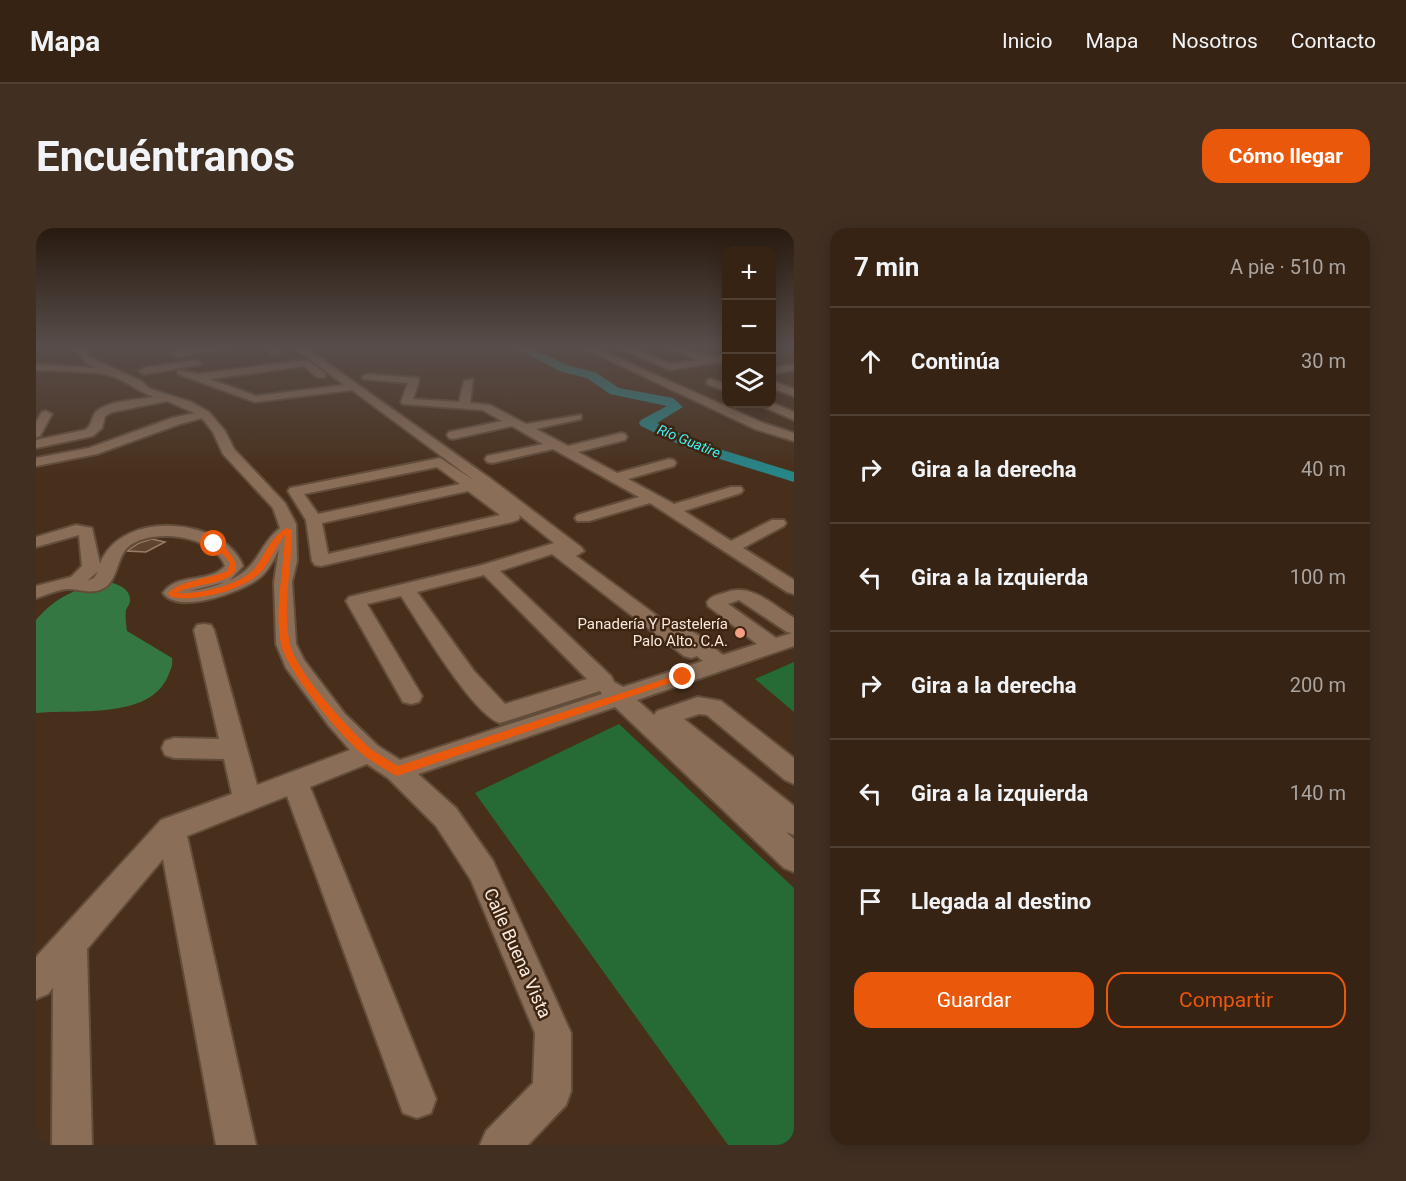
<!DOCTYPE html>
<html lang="es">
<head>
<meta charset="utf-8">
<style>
	:root { --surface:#362314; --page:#412f22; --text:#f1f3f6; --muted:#aaa4a0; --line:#504034; --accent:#ea580c }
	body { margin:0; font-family:Roboto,sans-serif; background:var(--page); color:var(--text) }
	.controls { position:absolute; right:18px; top:18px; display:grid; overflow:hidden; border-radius:12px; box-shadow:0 3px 15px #0003 }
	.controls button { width:54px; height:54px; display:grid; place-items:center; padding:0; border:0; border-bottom:2px solid var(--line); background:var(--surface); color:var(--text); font:30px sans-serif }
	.stop { position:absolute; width:18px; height:18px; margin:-14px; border:4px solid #ea580c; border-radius:50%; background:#fff }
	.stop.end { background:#ea580c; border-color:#fff; box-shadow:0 2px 6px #0008 }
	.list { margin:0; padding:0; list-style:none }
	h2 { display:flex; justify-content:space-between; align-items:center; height:78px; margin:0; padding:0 24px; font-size:26px }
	h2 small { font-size:20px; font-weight:400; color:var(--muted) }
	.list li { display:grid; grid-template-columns:39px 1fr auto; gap:18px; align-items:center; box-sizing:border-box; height:108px; padding:0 24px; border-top:2px solid var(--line) }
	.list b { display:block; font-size:22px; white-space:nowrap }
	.list em { font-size:20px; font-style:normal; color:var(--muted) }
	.actions { display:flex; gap:12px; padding:18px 24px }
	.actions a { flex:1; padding:14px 0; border:2px solid var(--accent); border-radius:18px; text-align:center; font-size:21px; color:var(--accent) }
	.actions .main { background:var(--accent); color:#fff }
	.icon { flex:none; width:33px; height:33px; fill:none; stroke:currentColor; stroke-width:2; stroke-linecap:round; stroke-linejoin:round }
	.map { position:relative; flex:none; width:758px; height:917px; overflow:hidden; border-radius:18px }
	header { display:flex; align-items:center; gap:36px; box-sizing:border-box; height:84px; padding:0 30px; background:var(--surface); border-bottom:2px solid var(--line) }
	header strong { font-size:28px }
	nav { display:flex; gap:33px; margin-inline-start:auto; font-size:21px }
	.intro { display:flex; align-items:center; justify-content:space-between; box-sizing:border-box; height:144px; padding:0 36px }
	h1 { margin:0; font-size:42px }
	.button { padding:15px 27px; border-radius:18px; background:var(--accent); color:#fff; font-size:21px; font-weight:700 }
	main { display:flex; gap:36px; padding:0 36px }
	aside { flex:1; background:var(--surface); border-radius:18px; box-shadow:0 3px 15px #0003 }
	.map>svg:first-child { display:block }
</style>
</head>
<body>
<header>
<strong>Mapa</strong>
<nav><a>Inicio</a><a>Mapa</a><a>Nosotros</a><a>Contacto</a></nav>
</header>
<div class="intro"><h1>Encuéntranos</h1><a class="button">Cómo llegar</a></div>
<main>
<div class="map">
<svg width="758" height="917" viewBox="0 0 758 917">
	<rect width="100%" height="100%" fill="#482f1b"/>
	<g fill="#266a36">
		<path d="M758,434V484L719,451Z"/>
		<path d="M583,496L758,660V912L752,917H692L439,565Z"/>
	</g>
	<path fill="#347742" d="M73,354C82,356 95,361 94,373C94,376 91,379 90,382C89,389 90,396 91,403L136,430C137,437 135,441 132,448C114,492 39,481 0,485V392C20,368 43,359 73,354Z"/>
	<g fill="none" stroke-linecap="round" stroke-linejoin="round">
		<path fill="#268788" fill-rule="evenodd" d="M475,118H489L534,138L559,144L583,160L637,170L647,179L621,195L667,216L758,244V254L655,222L605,198L603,195L605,192L631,178L574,166L551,150L526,144Z"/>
	</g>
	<path fill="#5f4530" stroke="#987c65" stroke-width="1.5" d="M116,311L129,314L110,324L91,323L103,315Z"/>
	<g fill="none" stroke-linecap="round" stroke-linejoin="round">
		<g stroke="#624d3b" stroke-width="4">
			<g id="minor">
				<path d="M37,118H46L55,130L105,153L114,161L155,174L173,184L189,203L198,221L249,275L260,296L261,333L256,354L260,416L268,432L309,486L342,518L364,532L566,466L564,463L464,495C436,486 383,395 365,368L331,376L386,468L383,474L375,476L367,474L310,373L313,369L446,337L518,315L482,286L484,289L482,292L476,294L285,338L279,337L276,333L270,292L252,263L254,260L404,230L439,253L316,162L219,174L142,146V142L162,146L270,132L289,145V149H281L268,138L174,151L220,168L308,157L257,118H267L455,251L545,319L548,323L540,328L639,401C656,397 674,417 687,427L721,416L672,378L671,374C675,368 681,367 688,365C714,354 736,376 758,390V418L601,472L618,487L621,483L662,469L685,473L758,530V556L749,552L671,487L663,486L648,491L758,578V607L750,604L758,611V644L748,640L579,479L382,546L420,580L457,633L535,805V863L530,877L492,917H444L450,903L497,855L499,805L435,652L400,598L352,550L331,536L274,559L400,871L395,885L381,890L367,885L251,568L151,608L220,917H180L127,631L51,721L56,917H16L17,760L12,766L0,771V729L125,592L196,566L188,531L138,530L129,527L126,520L129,513L138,510L183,511L158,402L161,397L168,396L175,397L178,402L221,557L314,522L293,498L250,440L240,416L238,354L243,321C238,332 232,344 222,351C205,364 142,387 127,365C141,344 173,356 189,338C178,307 115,299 92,319C80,330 82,354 66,361C55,366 47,362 35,361C25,360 10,367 0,370V358L35,349L46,338L43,307L0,319V309L40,297L56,300L64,336C85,280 189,290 207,338L194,352C224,339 222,317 244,300L237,280L187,226L177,204L166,190L144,196L61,226L0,238V230L53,220L136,190L159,185L131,173L76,184L69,188L66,200L57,208L0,220V212L49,202C57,197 55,188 61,183C75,172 102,172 118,169C103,164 91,153 76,148C61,143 18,143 0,142V136L60,140L49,134ZM401,239L424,256L282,286L268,266ZM432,263L464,287L292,326L286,295ZM516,326L648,428L655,430L661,428L667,433L587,459L578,454L575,448L464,343ZM62,343L58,350L51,353L61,344ZM448,347L551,451L469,476L438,443L381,364ZM189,354C177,359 165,362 153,363ZM703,372L751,404L756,405L740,410L692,376Z"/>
				<path d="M177,118H203L141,129L136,126L141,123Z"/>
				<path d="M228,118H238L244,124L236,126Z"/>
				<path d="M543,118H555L727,195L758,205V213L719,201Z"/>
				<path d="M579,118H592L635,136L661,132L628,118C652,118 664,131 690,127V133L634,142Z"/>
				<path d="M160,132L165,135L163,137L108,146L103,143L108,140Z"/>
				<path d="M758,136V142L736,146V140Z"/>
				<path d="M331,146L382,150L383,152L377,171L423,174L428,153L437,151L434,175L454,177L490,196L545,187V191L500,201L532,218L585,205L589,206L591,209L589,212L542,224L581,245L633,231L638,232L640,235L638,238L592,251L638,276L695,259H705L707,262L705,265L648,283L695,313L736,292H748L750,295L748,298L707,320L758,352V366L751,364L614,275L553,293H541L539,290L541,287L603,269L517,221L456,235L451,234L449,231L451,228L507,216L476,198L417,211L413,210L411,207L413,204L466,193L447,182L367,176L365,174L372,155L327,151L326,149Z"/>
				<path d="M675,151L690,156V163L671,156V152Z"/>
				<path d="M736,153L758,161V168L736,160Z"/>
				<path d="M736,175L758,184V192L721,176Z"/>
				<path d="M10,183L16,186L4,208L0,209V194L6,184Z"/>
			</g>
		</g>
		<use href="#minor" fill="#8a6e58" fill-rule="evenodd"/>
	</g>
	<linearGradient id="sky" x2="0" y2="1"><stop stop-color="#281a0f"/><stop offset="0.48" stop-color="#584d4a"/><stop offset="1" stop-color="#584d4a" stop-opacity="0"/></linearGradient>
	<rect width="758" height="247" fill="url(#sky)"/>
	<path fill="#ea580c" d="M250,300L256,302C256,338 246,381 254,416C260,444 313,501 335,521C343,527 354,533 362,538L644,446L647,445L652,449L361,548L357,546C348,541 339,535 330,529C307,511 251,444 245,416C238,383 248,341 249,307C239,318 234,336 223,346C204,363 160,374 135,369L132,365C146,352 173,351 191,343L194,335L184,323L175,318V315C182,314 188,317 192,323C222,358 159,353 141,365C161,367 206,357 219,340C230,326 234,310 250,300Z"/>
	<circle fill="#f49e86" stroke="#3d2511" stroke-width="2" cx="704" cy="405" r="6"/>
	<g text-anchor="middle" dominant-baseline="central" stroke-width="5" stroke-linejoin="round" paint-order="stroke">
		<g font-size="14" font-style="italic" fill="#3ff3f4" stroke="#3d2511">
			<text transform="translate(653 213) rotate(22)">Río Guatire</text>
		</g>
		<g font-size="15" fill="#f8e8dc" stroke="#3d2511" text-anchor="end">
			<text x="692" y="396">Panadería Y Pastelería<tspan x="692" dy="17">Palo Alto. C.A.</tspan></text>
		</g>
		<g font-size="18" fill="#f8e8dc" stroke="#3d2511">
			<text transform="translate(482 725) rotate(66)">Calle Buena Vista</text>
		</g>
	</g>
</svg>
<div class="controls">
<button>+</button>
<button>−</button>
<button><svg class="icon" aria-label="layers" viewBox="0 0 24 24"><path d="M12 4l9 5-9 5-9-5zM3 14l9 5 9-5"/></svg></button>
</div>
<div class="stop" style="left:178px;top:316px"></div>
<div class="stop end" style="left:647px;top:449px"></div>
</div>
<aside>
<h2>7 min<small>A pie · 510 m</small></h2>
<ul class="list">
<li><svg class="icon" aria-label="ahead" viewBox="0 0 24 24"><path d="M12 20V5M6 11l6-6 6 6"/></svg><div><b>Continúa</b></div><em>30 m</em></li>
<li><svg class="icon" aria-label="right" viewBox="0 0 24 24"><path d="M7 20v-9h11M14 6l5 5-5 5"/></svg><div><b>Gira a la derecha</b></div><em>40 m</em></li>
<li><svg class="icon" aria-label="left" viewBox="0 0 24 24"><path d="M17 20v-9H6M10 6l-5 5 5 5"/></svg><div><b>Gira a la izquierda</b></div><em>100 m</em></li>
<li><svg class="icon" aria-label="right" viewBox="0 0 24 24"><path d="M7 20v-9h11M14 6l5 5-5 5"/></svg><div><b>Gira a la derecha</b></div><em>200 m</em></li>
<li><svg class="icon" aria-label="left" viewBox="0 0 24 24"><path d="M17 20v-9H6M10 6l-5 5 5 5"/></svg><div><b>Gira a la izquierda</b></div><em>140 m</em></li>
<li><svg class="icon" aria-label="arrive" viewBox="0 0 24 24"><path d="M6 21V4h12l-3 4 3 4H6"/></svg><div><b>Llegada al destino</b></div></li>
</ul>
<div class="actions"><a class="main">Guardar</a><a>Compartir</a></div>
</aside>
</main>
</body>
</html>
